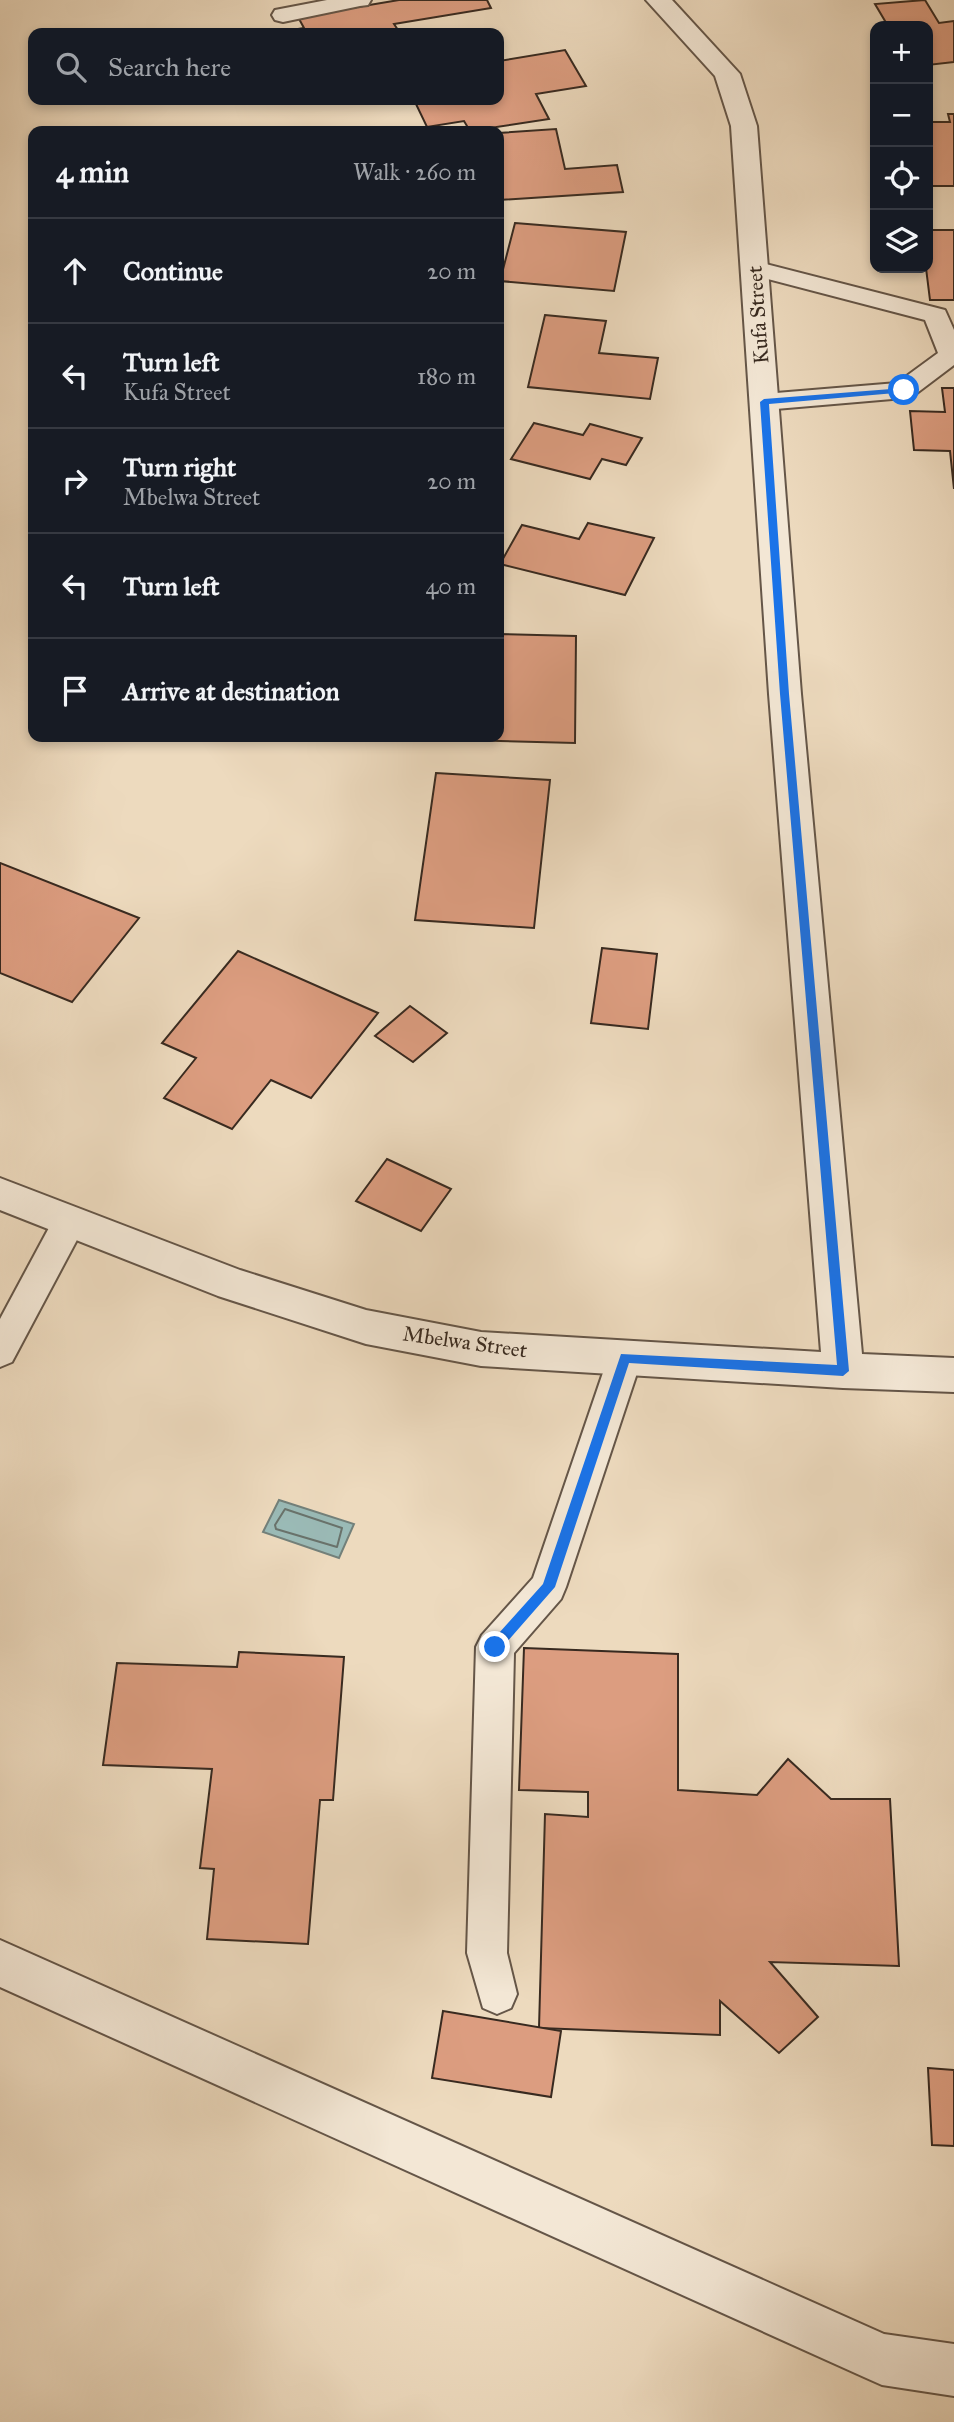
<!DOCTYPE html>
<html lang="en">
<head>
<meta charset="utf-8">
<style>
	:root { --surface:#171b24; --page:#20242c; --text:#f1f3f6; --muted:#9ea1a6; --line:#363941 }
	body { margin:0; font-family:"IM FELL Great Primer",serif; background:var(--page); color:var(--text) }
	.controls { position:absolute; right:21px; top:21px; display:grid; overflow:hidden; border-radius:14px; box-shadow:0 4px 10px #0003 }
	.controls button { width:63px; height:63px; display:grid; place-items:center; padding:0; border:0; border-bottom:2px solid var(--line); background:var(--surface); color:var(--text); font:35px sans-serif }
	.stop { position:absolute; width:21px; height:21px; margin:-16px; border:5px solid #1a73e8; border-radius:50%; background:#fff }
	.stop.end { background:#1a73e8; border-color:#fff; box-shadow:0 2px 7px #0008 }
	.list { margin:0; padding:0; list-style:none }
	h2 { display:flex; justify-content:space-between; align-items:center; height:91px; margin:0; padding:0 28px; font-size:30px }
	h2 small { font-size:23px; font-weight:400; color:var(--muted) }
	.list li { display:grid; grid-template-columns:46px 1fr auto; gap:21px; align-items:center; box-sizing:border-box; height:105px; padding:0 28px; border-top:2px solid var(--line) }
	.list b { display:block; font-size:26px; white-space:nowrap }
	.list p { margin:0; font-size:23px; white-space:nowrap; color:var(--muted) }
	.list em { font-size:23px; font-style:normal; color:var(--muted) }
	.icon { flex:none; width:38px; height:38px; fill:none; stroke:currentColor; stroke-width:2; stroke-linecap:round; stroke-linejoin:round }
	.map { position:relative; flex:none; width:954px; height:2422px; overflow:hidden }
	.search { position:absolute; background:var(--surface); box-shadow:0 4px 10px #0003; left:28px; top:28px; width:476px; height:77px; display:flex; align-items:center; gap:18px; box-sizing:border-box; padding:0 24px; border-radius:14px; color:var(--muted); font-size:26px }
	.panel { position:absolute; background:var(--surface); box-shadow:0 4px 10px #0003; left:28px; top:126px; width:476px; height:616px; border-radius:14px }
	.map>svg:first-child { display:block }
</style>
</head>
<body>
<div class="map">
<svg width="954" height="2422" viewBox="0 0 954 2422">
	<rect width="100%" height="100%" fill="#eddabe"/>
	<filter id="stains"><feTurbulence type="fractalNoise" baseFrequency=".00286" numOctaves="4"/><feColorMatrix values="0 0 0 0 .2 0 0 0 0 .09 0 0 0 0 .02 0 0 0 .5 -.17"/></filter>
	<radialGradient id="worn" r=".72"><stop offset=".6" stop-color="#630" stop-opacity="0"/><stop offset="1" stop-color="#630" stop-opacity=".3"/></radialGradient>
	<path fill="#9abab6" stroke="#73807a" stroke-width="2" d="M279,1500L354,1524L339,1558L263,1532Z"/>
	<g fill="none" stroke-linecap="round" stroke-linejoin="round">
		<path stroke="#69726b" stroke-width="2" d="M285,1509L342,1528L337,1547L276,1529L275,1525Z"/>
	</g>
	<g fill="#dc9d80" stroke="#382a20" stroke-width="2">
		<path d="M399,0H487L491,8L394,24L400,33L286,31L304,28L298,17Z"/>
		<path d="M925,0L939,23L954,21V62L928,65V26H888L875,4Z"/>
		<path d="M565,50L586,86L536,94L549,119L470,131L464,121L427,127L415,102L499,100V61Z"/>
		<path d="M948,114H954V186H928V122H950Z"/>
		<path d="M556,129L565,169L617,165L623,192L499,200V133Z"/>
		<path d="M515,223L626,232L614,291L500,281Z"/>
		<path d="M928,230H954V300H930L926,268Z"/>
		<path d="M545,315L606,321L599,353L658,358L650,399L528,387Z"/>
		<path d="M942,388H954V489L950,451L914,450L910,411L945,412Z"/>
		<path d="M534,423L583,435L590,424L642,438L626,465L602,459L590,479L511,459Z"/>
		<path d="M588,523L654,538L625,595L500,564L522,525L579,539Z"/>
		<path d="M499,634L576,636L575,743L462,740V737H499Z"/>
		<path d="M436,773L550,780L534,928L415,920Z"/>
		<path d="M0,863L139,918L72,1002L0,973Z"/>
		<path d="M602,948L657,954L648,1029L591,1023Z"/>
		<path d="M238,951L378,1013L311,1098L271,1080L232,1129L164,1098L196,1058L162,1043Z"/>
		<path d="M410,1006L447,1033L413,1062L375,1036Z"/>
		<path d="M387,1159L451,1189L421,1231L356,1201Z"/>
		<path d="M524,1648L678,1654V1790L757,1795L788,1759L831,1799H890L899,1966L770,1962L818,2017L779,2053L720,2001V2035L539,2028L545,1814L588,1817V1792L519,1790Z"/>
		<path d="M239,1652L344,1657L333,1800H320L308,1944L207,1939L214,1869L200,1868L212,1769L103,1765L117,1663L237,1667Z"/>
		<path d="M443,2011L561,2031L551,2097L432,2078Z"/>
		<path d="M928,2068L954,2070V2146L932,2145Z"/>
	</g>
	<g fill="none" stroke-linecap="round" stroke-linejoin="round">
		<g stroke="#655648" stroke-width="4">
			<g id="service">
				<path d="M327,0H371L368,5L360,6L283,22L275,20L272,15L275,10Z"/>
				<path d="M754,261L945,310L954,330V365L913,396L904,398L764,410L755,408L751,402L755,396L764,394L897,383L938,353L925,320L745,273L742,268L745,263Z"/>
				<path d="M70,1207L82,1211L87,1221L12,1362L0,1367V1319L58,1211Z"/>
				<path d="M625,1343L637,1348L642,1358L566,1587L561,1599L514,1653L507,1953L517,1994L511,2008L497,2014L483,2008L467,1953L476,1647L482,1635L533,1578L608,1358L613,1348Z"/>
			</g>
		</g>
		<g stroke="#655648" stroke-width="4">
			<g id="minor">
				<path d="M646,0H672L740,74L757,126L801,694L862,1354L954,1358V1392L843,1388L481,1366L366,1344L218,1296L0,1210V1178L240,1270L366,1310L481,1332L821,1352L769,694L731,126L715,76Z"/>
				<path d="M0,1940L884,2334L954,2344V2396L882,2385L864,2377L0,1987Z"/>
			</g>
		</g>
		<use href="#service" fill="#f3e7d5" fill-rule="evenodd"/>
		<use href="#minor" fill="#f3e7d5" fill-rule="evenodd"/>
	</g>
	<path fill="#1a73e8" d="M904,388L908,390L907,392L769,404L789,694L849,1371L843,1376L629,1363L555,1587L499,1651L495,1653L490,1651V1643L543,1584L621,1354L837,1365L780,694L760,402L764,399Z"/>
	<g text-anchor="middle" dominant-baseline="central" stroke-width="6" stroke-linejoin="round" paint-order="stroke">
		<g font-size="21" fill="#382a20" stroke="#f3e7d5">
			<text transform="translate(758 315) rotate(-94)">Kufa Street</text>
			<text transform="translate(465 1342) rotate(8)">Mbelwa Street</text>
		</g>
	</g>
	<rect width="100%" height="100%" filter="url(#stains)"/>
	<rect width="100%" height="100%" fill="url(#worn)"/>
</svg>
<div class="controls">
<button>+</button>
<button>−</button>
<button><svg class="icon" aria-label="locate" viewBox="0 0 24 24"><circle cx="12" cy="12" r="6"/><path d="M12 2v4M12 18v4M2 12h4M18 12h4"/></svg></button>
<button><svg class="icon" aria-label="layers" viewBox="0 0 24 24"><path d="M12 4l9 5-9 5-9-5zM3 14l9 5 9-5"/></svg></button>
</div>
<div class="stop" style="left:904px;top:390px"></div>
<div class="stop end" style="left:495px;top:1647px"></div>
<div class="search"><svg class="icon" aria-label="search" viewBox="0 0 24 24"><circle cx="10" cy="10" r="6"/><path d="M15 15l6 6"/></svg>Search here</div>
<section class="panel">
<h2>4 min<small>Walk · 260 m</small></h2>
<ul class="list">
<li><svg class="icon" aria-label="ahead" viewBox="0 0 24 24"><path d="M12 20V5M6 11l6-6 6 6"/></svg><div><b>Continue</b></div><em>20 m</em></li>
<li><svg class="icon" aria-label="left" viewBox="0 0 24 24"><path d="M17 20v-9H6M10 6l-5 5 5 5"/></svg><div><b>Turn left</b><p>Kufa Street</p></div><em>180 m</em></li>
<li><svg class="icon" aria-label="right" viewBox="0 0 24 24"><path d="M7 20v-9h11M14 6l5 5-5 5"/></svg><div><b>Turn right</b><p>Mbelwa Street</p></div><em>20 m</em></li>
<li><svg class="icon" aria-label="left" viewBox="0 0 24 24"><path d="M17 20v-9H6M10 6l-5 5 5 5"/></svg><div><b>Turn left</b></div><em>40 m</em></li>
<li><svg class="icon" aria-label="arrive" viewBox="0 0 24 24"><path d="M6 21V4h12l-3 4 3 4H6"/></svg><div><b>Arrive at destination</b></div></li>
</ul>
</section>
</div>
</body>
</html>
